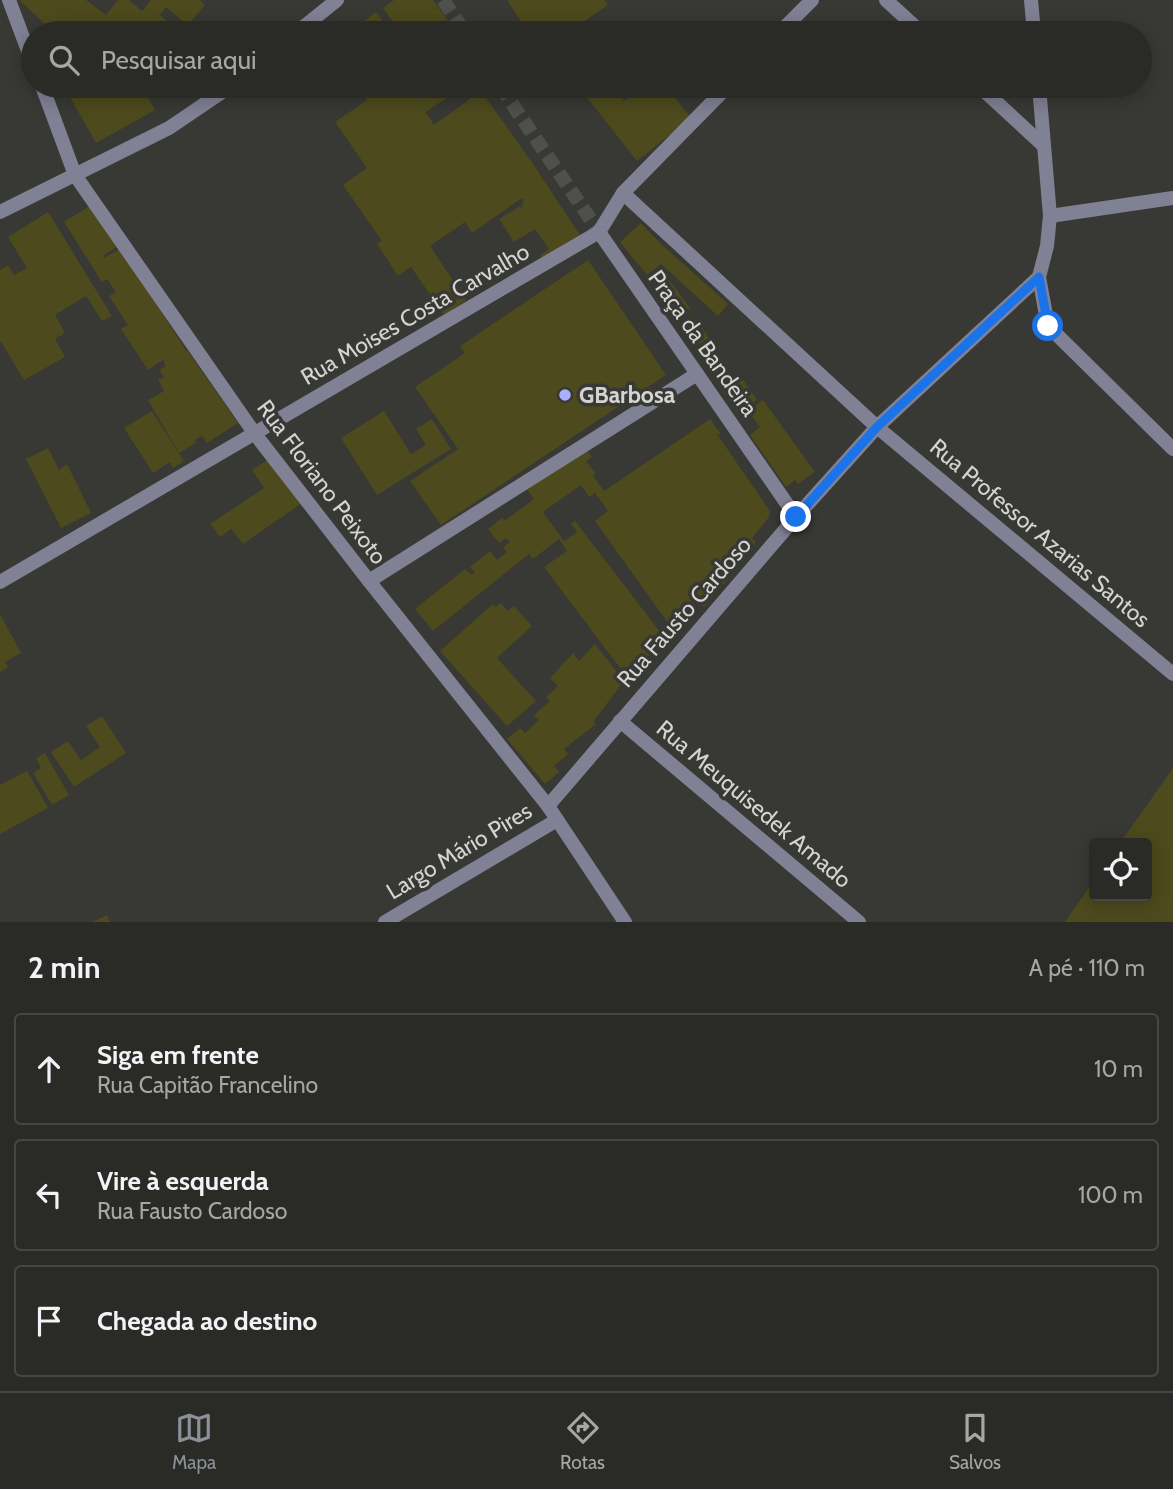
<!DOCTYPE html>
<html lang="pt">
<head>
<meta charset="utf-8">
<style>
	:root { --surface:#2a2a27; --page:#32322f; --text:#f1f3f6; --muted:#a5a7a7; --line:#464644; --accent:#8c9099 }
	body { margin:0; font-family:Cabin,sans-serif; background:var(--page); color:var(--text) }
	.controls { position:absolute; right:21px; bottom:21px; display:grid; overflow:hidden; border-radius:7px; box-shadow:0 4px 18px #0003 }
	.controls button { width:63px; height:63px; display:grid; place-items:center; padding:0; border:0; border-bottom:2px solid var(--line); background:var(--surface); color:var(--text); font:35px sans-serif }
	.stop { position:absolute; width:21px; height:21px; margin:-16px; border:5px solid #1a73e8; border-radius:50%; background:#fff }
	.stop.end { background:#1a73e8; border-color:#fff; box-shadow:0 2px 7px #0008 }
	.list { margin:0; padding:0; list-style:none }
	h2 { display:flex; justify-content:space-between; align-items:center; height:91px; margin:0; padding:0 28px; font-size:30px }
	h2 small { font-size:23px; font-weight:400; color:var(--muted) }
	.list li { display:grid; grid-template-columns:46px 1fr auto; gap:21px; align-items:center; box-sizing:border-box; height:112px; margin:0 14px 14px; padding:0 14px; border:2px solid var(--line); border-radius:7px }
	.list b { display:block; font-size:26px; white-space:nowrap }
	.list p { margin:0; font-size:23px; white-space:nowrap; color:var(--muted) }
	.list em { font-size:23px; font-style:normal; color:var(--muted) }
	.icon { flex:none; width:38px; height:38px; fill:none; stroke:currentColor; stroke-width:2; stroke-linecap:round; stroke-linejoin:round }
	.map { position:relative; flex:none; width:1173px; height:922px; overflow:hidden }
	.search { position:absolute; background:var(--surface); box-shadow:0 4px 18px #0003; left:21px; right:21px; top:21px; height:77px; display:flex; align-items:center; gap:18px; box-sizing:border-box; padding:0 24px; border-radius:38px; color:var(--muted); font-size:26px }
	.sheet { height:469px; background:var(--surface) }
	nav { display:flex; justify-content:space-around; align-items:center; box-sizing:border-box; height:98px; border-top:2px solid var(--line); background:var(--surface); font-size:19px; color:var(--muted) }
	nav a { display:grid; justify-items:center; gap:4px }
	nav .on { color:var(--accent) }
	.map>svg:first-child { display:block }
</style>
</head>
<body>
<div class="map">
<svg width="1173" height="922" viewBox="0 0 1173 922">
	<rect width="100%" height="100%" fill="#383834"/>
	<g fill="#4d4a1d">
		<path d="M19,0H86L106,15L118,0H129L142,11L151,0H200L205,5L188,25L166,7L160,15L178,30L176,33H50L52,30Z"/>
		<path d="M394,0H433L453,28L446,33H401L383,8Z"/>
		<path d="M507,0H604L608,5L574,28L578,33H529Z"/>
		<path d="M376,12L391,33H369L361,23Z"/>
		<path d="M73,86H103L109,97L117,86H142L155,110L96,143L66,90Z"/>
		<path d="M369,86H464L426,112L434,125L481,91L531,161L582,238L544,262L540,255L549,249L535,229L514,242L499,219L520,206L524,211L521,204L524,202L522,198L472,233L465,222L430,246L466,300L444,315L411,267L398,276L377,244L382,241L343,185L367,168L335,122L367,100L361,92Z"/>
		<path d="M578,86H614L624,101L643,86H666L691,118L637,161Z"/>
		<path d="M88,207L95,208L118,246L103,256L104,258L121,248L187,352V350L238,423L207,443L202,436L195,440L196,443L179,453L148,400L164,391L158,380L164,377L159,370L166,366L163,360L148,370L121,329L128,325L109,296L116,292L107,279L102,282L64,222Z"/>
		<path d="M48,212L112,316L102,321L86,296L55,315L65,333L55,339L65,357L24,380L0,340V270L8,265L14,275L27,268L8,237Z"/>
		<path d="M641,223L658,241L728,304L718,316L661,264L647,275L620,242Z"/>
		<path d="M588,260L666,375L441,525L410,481L458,449L415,387L465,353L460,346Z"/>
		<path d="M669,280L690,308L676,318L656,289Z"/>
		<path d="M696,319L709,338L694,347L681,329Z"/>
		<path d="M741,377L757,400L738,413L722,390Z"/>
		<path d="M763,400L815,472L798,484L795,480L786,487L750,435L760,427L748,411Z"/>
		<path d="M152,411L184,461L173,468L170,462L153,473L124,428Z"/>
		<path d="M384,411L411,454L426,445L416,429L432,419L451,449L377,495L341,438Z"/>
		<path d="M710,419L721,434H717L770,511L769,517L752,538L756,542L739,563L734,559L721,575L727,580L704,607L697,602L673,630L595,521L608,511L595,493L589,497L581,485L543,512L564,541L577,532L571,524L575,521L664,637L629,680L544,567L567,551L559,539L533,559L529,554L433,631L415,609L465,569L471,575L475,572L470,567L490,551L497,560L507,552L503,547L510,542L506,538L499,543L488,529L502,518L504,521L534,499L527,490L586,448L592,457L586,461L596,474L593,476L604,491Z"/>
		<path d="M48,448L59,470L67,464L91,513L61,528L26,459Z"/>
		<path d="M272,457L305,501L243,544L231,529L220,537L210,524L264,488L252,470Z"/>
		<path d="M501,603L508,611L514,606L532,626L497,658L536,701L507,726L440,651L493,604L496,607Z"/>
		<path d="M0,614L21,653L5,662L8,667L0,672Z"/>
		<path d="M595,644L624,681L593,722L596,724L564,749L568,754L554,766L559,772L545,784L507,739L520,728L525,733L539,720L534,715L550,701L546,697L558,686L550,678L573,653L579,661Z"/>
		<path d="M102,716L126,753L74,787L51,752L68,741L81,760L100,747L86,726Z"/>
		<path d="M45,753L69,795L52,805L33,773L41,768L36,758Z"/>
		<path d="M1173,768V922H1065L1094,880V896H1147V843H1120Z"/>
		<path d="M27,771L48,808L0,834V785Z"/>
		<path d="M107,915L110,922H92Z"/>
	</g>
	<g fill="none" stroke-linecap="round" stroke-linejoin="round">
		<g stroke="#4f4f4c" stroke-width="14" stroke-dasharray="14 7" stroke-linecap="butt">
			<path d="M443,0L465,33"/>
			<path d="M500,86L599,232"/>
		</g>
		<g stroke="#808194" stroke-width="14">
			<path d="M886,0L922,33"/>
			<path d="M1031,0L1034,33"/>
			<path d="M779,33L812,0"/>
			<path d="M728,86L623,193L599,232L796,517L877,427L1039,277"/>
			<path d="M979,86L1044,146"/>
			<path d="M1039,86L1050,216L1047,246L1039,277L1048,326"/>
			<path d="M623,193L877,427"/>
			<path d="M369,581L697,374"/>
		</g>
		<g stroke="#808194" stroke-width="14">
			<path d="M9,0L33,64"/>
			<path d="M296,33L337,0"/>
			<path d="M42,86L75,175L255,434L369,581L548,806L625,922"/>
			<path d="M0,212L169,128L231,86"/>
			<path d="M1050,216L1173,198"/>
			<path d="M1048,326L1173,449"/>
			<path d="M877,427L1173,674"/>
			<path d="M0,582L599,232"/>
			<path d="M620,721L859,922"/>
			<path d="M548,806L796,517"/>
			<path d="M385,922L557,820"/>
		</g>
	</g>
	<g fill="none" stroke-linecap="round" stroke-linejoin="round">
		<path stroke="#1a73e8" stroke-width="9" d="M796,517L877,427L1039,277L1048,326"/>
	</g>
	<circle fill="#acaffb" stroke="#383834" stroke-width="2.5" cx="565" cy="395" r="7"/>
	<g text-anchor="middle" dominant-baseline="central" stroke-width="7" stroke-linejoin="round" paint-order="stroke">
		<g font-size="23" fill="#d4d4d1" stroke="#383834">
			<text transform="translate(415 314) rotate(-30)">Rua Moises Costa Carvalho</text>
			<text transform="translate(703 343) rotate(55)">Praça da Bandeira</text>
			<text transform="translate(322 482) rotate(53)">Rua Floriano Peixoto</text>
			<text transform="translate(1040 533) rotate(40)">Rua Professor Azarias Santos</text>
			<text transform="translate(684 612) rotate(-49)">Rua Fausto Cardoso</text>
			<text transform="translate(754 804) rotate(40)">Rua Meuquisedek Amado</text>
			<text transform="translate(459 851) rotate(-31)">Largo Mário Pires</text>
		</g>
		<g font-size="23" font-weight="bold" fill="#d4d4d1" stroke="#383834" text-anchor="start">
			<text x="579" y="395">GBarbosa</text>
		</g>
	</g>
</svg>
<div class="controls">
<button><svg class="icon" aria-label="locate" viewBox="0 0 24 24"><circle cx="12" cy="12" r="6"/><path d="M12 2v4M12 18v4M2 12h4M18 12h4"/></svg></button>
</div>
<div class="stop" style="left:1048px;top:326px"></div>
<div class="stop end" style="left:796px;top:517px"></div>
<div class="search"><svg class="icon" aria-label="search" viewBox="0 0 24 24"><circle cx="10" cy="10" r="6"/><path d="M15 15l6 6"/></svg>Pesquisar aqui</div>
</div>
<section class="sheet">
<h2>2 min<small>A pé · 110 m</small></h2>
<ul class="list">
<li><svg class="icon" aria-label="ahead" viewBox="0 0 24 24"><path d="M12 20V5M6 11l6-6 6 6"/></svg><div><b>Siga em frente</b><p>Rua Capitão Francelino</p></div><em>10 m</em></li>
<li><svg class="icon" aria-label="left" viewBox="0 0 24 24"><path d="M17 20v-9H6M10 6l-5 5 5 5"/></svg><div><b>Vire à esquerda</b><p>Rua Fausto Cardoso</p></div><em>100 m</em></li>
<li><svg class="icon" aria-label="arrive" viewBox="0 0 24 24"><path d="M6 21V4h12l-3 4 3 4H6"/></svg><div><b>Chegada ao destino</b></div></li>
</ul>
</section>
<nav>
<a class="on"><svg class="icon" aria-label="map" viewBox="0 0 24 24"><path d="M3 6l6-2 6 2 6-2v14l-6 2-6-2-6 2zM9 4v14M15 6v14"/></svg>Mapa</a>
<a><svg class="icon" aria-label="directions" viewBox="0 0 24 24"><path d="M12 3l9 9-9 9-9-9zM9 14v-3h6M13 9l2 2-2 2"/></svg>Rotas</a>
<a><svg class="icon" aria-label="saved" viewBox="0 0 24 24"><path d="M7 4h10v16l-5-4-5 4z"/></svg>Salvos</a>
</nav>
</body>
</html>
